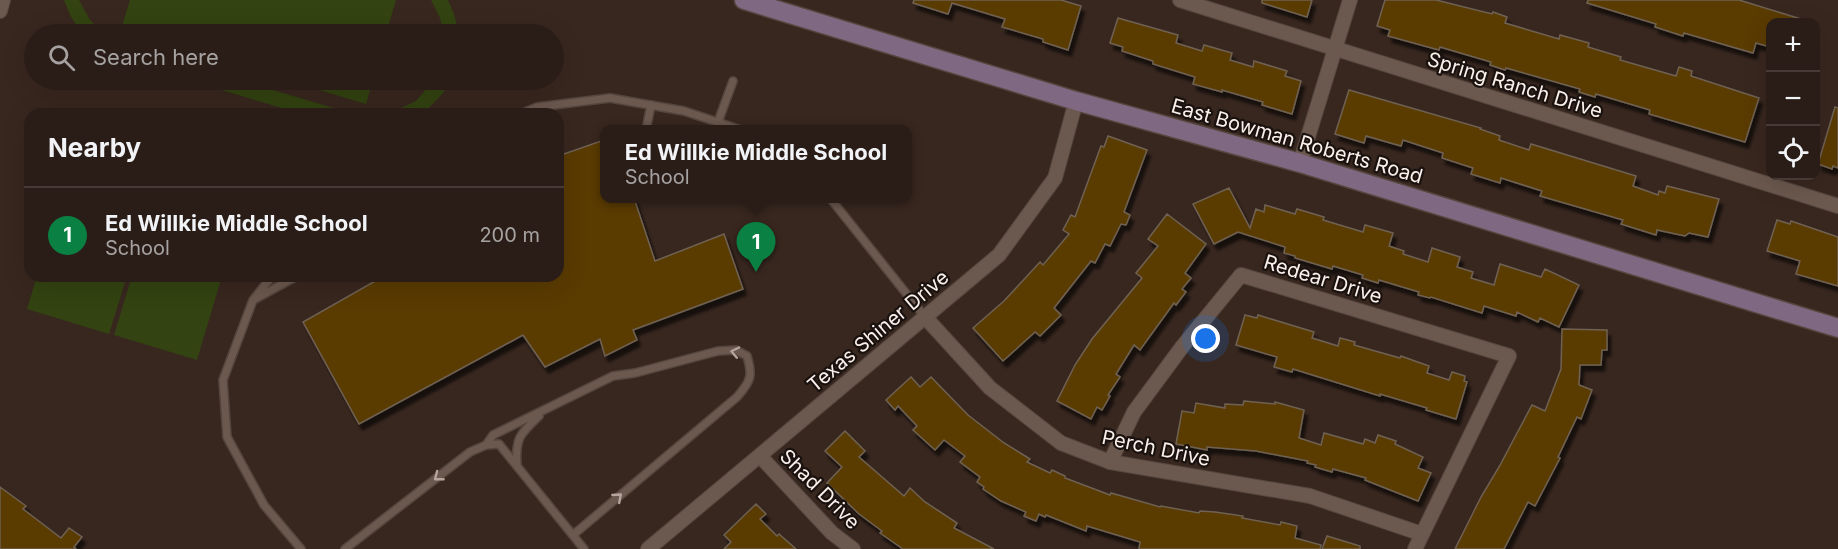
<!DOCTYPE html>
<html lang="en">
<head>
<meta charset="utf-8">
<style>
	:root { --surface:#2a1d17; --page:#322620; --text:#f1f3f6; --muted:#a5a2a1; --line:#463b36; --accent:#0b8043 }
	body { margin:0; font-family:Inter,sans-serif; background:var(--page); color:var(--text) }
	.controls { position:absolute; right:18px; top:18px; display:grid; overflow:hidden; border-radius:12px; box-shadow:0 6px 24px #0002 }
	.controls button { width:54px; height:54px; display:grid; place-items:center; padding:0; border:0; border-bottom:2px solid var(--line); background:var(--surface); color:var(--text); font:30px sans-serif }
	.you { position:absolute; left:1206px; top:339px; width:21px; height:21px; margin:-15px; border:4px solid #fff; border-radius:50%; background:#1a73e8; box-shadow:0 0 0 9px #1a73e833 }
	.badge { display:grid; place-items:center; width:39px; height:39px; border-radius:50%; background:var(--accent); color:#fff; font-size:20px; font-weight:700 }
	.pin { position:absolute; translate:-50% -50px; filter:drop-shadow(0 2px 3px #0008) }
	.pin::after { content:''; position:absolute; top:32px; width:21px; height:18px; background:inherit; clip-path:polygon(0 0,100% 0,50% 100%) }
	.popup { position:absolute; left:600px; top:125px; width:312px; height:78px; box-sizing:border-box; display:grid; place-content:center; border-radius:12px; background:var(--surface); filter:drop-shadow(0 2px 4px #0005); font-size:20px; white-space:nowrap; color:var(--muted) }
	.popup b { font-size:22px; color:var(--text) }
	.popup::after { content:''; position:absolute; left:50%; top:100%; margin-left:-12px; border:12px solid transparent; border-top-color:var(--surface) }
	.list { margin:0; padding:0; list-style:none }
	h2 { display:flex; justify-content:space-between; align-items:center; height:78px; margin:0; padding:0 24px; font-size:26px }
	h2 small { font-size:20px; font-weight:400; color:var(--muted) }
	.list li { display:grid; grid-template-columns:39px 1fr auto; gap:18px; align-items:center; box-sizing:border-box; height:96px; padding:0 24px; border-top:2px solid var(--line) }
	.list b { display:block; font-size:22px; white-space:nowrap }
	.list p { margin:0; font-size:20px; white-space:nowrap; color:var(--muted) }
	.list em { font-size:20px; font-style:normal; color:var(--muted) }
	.icon { flex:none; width:33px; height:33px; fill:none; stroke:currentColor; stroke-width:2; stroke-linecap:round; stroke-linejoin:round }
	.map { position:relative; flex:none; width:1838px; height:549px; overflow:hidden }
	.search { position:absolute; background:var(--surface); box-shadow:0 6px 24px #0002; left:24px; top:24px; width:540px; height:66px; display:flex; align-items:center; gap:15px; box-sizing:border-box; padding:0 21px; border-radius:33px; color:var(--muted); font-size:22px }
	.panel { position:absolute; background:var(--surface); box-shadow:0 6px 24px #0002; left:24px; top:108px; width:540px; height:174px; border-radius:18px }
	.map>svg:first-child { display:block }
</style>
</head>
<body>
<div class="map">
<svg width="1838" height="549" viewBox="0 0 1838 549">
	<defs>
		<filter id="shadow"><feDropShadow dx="3.5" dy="6" stdDeviation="1.5" flood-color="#0009"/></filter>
	</defs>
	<rect width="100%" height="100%" fill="#38271f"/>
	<g fill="#334311">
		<path d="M64,0H79L90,20L105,34H83L71,17Z"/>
		<path d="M130,0H396L386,34H139L121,29Z"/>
		<path d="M431,0H448L454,14L459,34H444L440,18Z"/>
		<path d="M188,80H239L354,114H302Z"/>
		<path d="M286,80H373L366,104Z"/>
		<path d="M434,80H451L443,93L424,113L388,114L416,101Z"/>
		<path d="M37,276H127L109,334L27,309Z"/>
		<path d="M132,276H222L197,360L114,335Z"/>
	</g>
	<g fill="#5a3a04" stroke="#6f6252" stroke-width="1.5" filter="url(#shadow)">
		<path d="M914,0H1061L1081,6L1068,50L1043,42V39L1002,27L1005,19L952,3L948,14L913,3Z"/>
		<path d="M1262,0H1312L1307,17L1262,3Z"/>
		<path d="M1385,0H1436L1492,14L1493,12L1507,17L1505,23L1559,39L1560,35L1589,43L1588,47L1621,57L1620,60L1676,76L1679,67L1692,71L1691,76L1759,98L1745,142L1649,114L1650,110L1596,94L1595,97L1579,92L1580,89L1506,68L1505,70L1490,65L1491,62L1440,47L1439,50L1388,36L1390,30L1377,26Z"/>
		<path d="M1588,0H1739L1801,19L1800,22H1770V47L1756,43L1753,53L1684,33L1683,36L1655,27L1656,24L1587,3Z"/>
		<path d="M1118,18L1178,35L1176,43L1202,51L1204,45L1232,53L1230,60L1253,67L1254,61L1287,71L1285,76L1301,81L1292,114L1262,105L1263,102L1222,90V92L1193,84L1195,77L1153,64V61L1122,51L1123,47L1110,43Z"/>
		<path d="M1349,90L1481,128L1480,129L1500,136L1499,140L1529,150L1531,144L1636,176L1633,186L1658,195L1659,191L1665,193L1667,186L1719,199L1708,237L1689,233L1685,236L1657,230L1656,235L1621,224L1623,220L1540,196L1542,191L1501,178L1500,183L1471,174L1473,168L1442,158L1443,153L1403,140L1401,146L1366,136L1364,143L1335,134Z"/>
		<path d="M1835,107L1838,108V168L1833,166L1832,169L1818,164Z"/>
		<path d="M1108,136L1147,150L1124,212L1130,215L1126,225L1121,224L1110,246L1105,244L1095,263L1091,261L1054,308L1061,315L1040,336L1035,332L1003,361L973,328L1004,301L1040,262L1043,265L1069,234L1063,230L1071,215L1075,217L1101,146L1104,147Z"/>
		<path d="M604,140V198H634L655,261L724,234L743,289L633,330L637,340L605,356L600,339L545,367L523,335L359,424L303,322L384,276H558V156Z"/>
		<path d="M1229,188L1250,228L1256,209L1264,212L1265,205L1295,214L1297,209L1324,217L1323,220L1363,232L1365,225L1393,233L1389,246L1404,251L1403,254L1428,262L1432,248L1460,257L1457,267L1473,272L1471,278L1494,285L1500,264L1541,277L1545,269L1579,285L1559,327L1540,318L1538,322L1517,312L1516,316L1484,306L1482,313L1431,297L1430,298L1418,295L1419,292L1379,280L1378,283L1362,278L1363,275L1333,266L1332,269L1295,258V256L1284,253L1285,247L1238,232L1214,244L1193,204Z"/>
		<path d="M1167,214L1206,244L1185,273L1191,278L1182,289L1186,292L1176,305L1174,303L1140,350L1134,345L1116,374L1120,377L1108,395L1110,396L1102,410L1097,407L1091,419L1057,401L1075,365L1092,339L1142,278L1136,273L1158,246L1148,239Z"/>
		<path d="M1777,220L1790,224L1791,221L1838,237V286L1796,274L1800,261L1767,251Z"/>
		<path d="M1245,315L1257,318L1258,315L1314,332L1312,338L1338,346L1340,338L1355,342L1354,345L1400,358L1401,356L1412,360L1429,366L1427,373L1449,380L1452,372L1465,376L1464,381L1467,382L1456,419L1426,410L1427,408L1380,394V396L1293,369L1292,372L1274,367L1277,357L1236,345Z"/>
		<path d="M1562,329L1607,330V350H1602L1601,365H1580L1579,385L1592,390L1581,419L1577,417L1558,457L1560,458L1535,506L1528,502L1504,549H1455L1481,497L1499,467L1532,405L1545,411L1561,369Z"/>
		<path d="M911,377L920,387L931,377L968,415L1004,443L1030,459L1027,462L1050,473L1052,470L1065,476V478L1110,495L1111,493L1160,507L1161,506L1199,513L1200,511L1215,512L1243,516L1242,518L1280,525L1281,522L1297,526L1295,538L1321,545L1320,549H1139L1140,542L1087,526L1086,531L1046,515L1045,517L1039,514L1036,521L1024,516L1026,512L1001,501L983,489L984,487L977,482L980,477L960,462L965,456L944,440L935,450L913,430L917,426L898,406L895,410L886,400Z"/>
		<path d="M1244,401L1275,404V402L1304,410L1299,438L1321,445L1324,433L1363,444L1365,439L1375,443L1378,435L1396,441L1395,444L1423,457L1418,468L1431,473L1418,501L1365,480L1366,478L1333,469L1332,472L1315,467L1316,465L1307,463L1308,461L1256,451L1207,447V450L1176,444L1182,411L1194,413L1196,403L1225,408V404L1243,405Z"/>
		<path d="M845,431L865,451L859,457L904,496L910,488L925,502L957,523L954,528L994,549H903L880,533L882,531L859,514L827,483L842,467L825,451Z"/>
		<path d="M0,487L26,506L23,509L61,538L69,528L82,537L74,547L76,549H0Z"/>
		<path d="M756,504L766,514L760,519L777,536L779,534L796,549H724L731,542L724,535Z"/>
		<path d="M1327,536L1360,546V549H1322Z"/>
	</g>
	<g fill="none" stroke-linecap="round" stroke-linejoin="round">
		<g stroke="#54463e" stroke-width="10">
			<g id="lane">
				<path d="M520,114L537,107L610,98L684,111L741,130"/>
				<path d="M718,122L733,81"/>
				<path d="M646,130L651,105"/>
				<path d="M830,198L925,317"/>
				<path d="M272,276L253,300L223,380L227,437L264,505L301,549"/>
				<path d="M255,299L297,276"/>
				<path d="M486,445L493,435L613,376L635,373L718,351L736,350L747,356C753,376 751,381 737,397L573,535"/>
				<path d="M517,465C515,438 520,434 539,416"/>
				<path d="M345,549L470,452L486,445L499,444L584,549"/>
			</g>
		</g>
		<g stroke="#54463e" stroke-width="16">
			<g id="street">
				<path d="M1180,0L1838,206"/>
				<path d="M0,11L3,0"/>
				<path d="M1300,163L1350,0"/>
				<path d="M925,317L990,388L1061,443L1110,462L1310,496L1422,534"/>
				<path d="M760,456L832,533L853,549"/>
				<path d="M1110,462L1134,412L1182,347L1241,275L1509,356L1415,549"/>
				<path d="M648,549L999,255L1055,178L1076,101"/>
			</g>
		</g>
		<g stroke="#54463e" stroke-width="21">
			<path id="secondary" d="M744,0L1076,101L1300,163L1838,328"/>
		</g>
		<use href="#lane" stroke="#6b584e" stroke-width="7"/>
		<use href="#street" stroke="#6b584e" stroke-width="14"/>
		<use href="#secondary" stroke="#7f6881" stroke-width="18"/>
	</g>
	<defs><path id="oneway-chevron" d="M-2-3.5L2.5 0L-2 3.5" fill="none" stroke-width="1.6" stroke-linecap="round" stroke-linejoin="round" transform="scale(1.5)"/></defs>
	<g stroke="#b4a49c">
		<use href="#oneway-chevron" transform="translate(735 352) rotate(-168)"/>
		<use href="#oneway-chevron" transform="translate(438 477) rotate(142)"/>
		<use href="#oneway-chevron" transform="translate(618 497) rotate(-41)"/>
	</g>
	<g text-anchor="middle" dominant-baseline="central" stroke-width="4.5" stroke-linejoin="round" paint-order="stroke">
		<g font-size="20" fill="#fcf0ea" stroke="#1a120f">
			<text transform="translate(1515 85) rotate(17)">Spring Ranch Drive</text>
			<text transform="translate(1297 141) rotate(16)">East Bowman Roberts Road</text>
			<text transform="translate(1323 279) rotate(17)">Redear Drive</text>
			<text transform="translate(878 331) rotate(-40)">Texas Shiner Drive</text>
			<text transform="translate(1156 448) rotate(12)">Perch Drive</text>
			<text transform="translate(820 489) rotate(45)">Shad Drive</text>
		</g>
	</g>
</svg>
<div class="controls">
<button>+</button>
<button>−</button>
<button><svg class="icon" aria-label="locate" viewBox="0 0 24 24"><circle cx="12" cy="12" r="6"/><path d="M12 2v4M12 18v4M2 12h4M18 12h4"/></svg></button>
</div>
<div class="you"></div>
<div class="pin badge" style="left:756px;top:272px">1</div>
<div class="popup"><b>Ed Willkie Middle School</b>School</div>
<div class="search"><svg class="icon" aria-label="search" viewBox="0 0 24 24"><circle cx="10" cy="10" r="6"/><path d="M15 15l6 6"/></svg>Search here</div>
<section class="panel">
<h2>Nearby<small></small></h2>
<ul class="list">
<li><span class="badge">1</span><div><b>Ed Willkie Middle School</b><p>School</p></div><em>200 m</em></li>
</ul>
</section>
</div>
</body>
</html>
